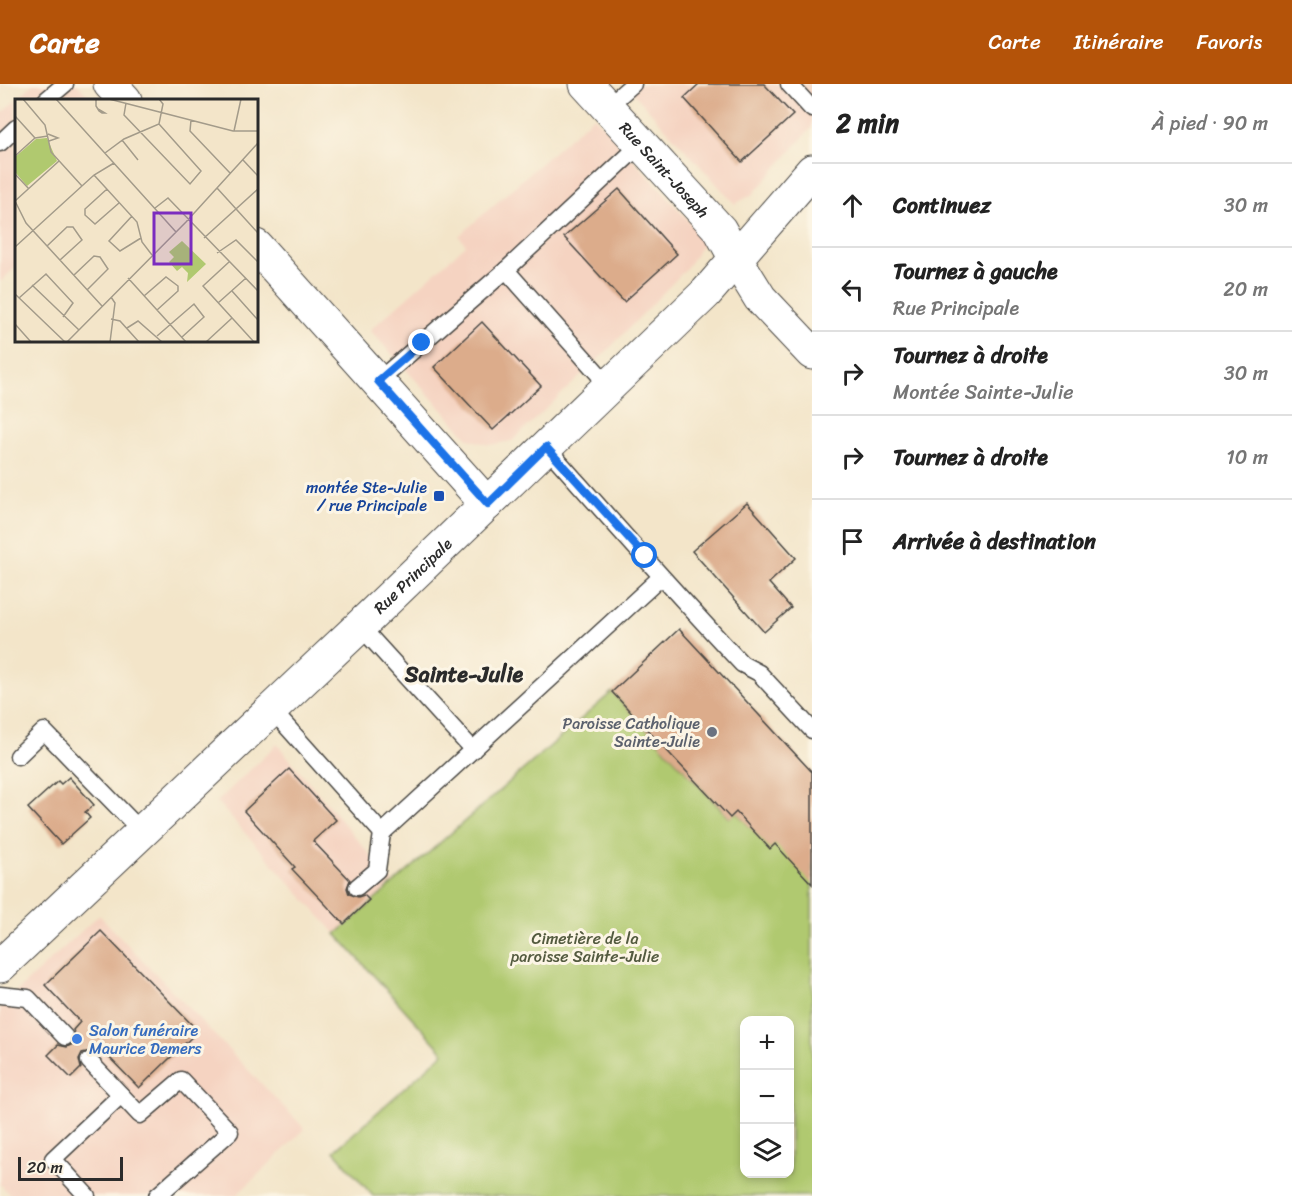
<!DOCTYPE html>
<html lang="fr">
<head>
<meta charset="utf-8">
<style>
	:root { --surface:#fff; --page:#f6f6f6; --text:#222; --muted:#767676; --line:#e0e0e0; --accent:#b45309 }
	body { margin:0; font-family:Sriracha,sans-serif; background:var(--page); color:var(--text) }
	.controls { position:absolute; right:18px; bottom:18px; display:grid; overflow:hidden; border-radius:12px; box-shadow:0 3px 9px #0003 }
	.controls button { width:54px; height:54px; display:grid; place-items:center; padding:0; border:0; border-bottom:2px solid var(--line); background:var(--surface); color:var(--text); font:30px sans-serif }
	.scale { position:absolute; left:18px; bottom:15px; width:105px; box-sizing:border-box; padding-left:6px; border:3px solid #2b2b2b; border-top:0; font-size:16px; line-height:21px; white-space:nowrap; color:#2b2b2b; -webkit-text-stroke:4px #fcf5e5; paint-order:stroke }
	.stop { position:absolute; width:18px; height:18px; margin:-14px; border:4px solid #1a73e8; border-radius:50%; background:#fff }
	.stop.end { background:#1a73e8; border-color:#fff; box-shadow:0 2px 6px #0008 }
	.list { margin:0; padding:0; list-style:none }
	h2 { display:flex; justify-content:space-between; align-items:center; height:78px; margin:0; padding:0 24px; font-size:26px }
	h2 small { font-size:20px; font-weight:400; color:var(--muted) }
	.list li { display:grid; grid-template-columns:39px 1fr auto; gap:18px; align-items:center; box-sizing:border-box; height:84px; padding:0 24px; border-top:2px solid var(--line) }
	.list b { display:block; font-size:22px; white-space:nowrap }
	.list p { margin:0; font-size:20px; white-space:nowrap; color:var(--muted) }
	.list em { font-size:20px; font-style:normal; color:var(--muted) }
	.icon { flex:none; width:33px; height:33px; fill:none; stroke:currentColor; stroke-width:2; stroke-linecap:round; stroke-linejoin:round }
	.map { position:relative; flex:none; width:812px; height:1112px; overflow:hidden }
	header { display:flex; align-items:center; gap:36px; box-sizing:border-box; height:84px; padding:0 30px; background:var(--accent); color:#fff }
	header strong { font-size:28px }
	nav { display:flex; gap:33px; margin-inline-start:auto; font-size:21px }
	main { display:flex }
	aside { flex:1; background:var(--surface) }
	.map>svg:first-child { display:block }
</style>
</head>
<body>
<header>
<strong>Carte</strong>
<nav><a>Carte</a><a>Itinéraire</a><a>Favoris</a></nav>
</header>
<main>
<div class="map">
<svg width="812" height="1112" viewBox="0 0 812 1112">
	<rect width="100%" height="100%" fill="#fcf5e5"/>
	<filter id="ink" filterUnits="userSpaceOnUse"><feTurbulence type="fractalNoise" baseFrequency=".0167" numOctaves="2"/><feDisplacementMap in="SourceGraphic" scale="12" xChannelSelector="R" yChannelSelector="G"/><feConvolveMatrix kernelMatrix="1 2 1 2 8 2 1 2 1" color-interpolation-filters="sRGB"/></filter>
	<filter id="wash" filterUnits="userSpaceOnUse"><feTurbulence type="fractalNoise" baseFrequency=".008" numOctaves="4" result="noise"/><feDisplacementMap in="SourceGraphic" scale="24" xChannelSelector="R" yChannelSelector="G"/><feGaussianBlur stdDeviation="1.35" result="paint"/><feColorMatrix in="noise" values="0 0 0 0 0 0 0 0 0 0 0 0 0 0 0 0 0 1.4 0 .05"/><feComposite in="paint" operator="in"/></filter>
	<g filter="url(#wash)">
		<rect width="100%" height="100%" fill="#f3e5c9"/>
		<g fill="#f5d3c1">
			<path d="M33,0H77L92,16H16V183L0,198V31Z"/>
			<path d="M625,0H812V43L753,110L735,120Z"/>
			<path d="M594,32L706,156L684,187L605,269L512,357L489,361L469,355L370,246L466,161L459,152Z"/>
			<path d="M277,660L393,798L336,850L217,718Z"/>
			<path d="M99,831L305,1045L236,1112H11L0,1100V923Z"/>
		</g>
		<path fill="#b0c96f" stroke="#6e7a4d" stroke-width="1.5" fill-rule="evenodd" d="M612,608L729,734L736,728L770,764L775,760L812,780V1112H373L334,1067L444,969L336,850ZM744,936H790V1090H744Z"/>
		<g id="blocks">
			<g fill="#dcac8b">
				<path d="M699,0H764L793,31L742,78L684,14Z"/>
				<path d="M619,105L677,170L624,218L564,153Z"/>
				<path d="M482,238L541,302L493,346L434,283Z"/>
				<path d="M747,419L796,474L769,499L791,524L764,548L692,467Z"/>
				<path d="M679,545L812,688V800L775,760L770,765L736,728L730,734L612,608Z"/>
				<path d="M289,685L336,736L313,757L350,796L347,804L349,810L358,813L364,811L369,816L344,840L292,785L295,783L244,727Z"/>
				<path d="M69,693L94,721L85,728L90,734L61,760L28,724L58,697L61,700Z"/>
				<path d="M101,847L198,947L139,1004L101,965L97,970L91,967L82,969L79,975L81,984L71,994L48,971L58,961L67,963L73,960L75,951L73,946L80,938L45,901Z"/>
			</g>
		</g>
	</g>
	<g filter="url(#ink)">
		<use href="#blocks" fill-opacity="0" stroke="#494743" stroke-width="1.5"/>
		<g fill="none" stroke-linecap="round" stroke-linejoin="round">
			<g stroke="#494743" stroke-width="19">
				<g id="lane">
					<path d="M789,0L812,25"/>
					<path d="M46,16L65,0"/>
					<path d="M607,23L633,0"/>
					<path d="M0,59L16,44"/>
					<path d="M506,186L609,302"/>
					<path d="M378,297L506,186L641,60"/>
					<path d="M546,363C611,436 675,509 742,580L759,589L812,646"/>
					<path d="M360,542L473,666"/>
					<path d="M272,626L382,749L660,494"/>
					<path d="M18,672L44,647L142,748"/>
					<path d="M357,803L377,786L382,749"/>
					<path d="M0,911L28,914L65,953"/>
					<path d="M89,977L140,1031L181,996L230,1048L157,1112"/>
					<path d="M87,1112L53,1075L121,1011"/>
				</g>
			</g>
			<g stroke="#494743" stroke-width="35">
				<g id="street">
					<path id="s1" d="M586,0L720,146L736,175"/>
				</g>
			</g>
			<g stroke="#494743" stroke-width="35">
				<g id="secondary">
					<path d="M110,0L125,16"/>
					<path d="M256,162L487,420"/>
					<path d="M736,175L760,214L812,269"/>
					<path id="s2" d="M0,882L360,542L706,209L812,87"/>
				</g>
			</g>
			<use href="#lane" stroke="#fff" stroke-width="16"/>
			<use href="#street" stroke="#fff" stroke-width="33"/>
			<use href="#secondary" stroke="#fff" stroke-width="33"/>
		</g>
	</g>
	<g fill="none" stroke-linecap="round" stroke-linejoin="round" filter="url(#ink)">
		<path stroke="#1a73e8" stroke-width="8" d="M422,259L378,297L488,420L546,363L645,472"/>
	</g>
	<rect fill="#1a4fb4" stroke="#fcf5e5" stroke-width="2" x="433" y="406" width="12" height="12" rx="3"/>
	<circle fill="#6b7280" stroke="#fcf5e5" stroke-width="2" cx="712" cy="648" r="6"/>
	<circle fill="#3f7fe0" stroke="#fcf5e5" stroke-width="2" cx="77" cy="955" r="6"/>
	<g text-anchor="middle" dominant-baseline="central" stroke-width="6" stroke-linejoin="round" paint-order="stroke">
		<g font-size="16" fill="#2b2b2b" stroke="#fcf5e5">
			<text stroke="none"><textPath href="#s1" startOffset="116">Rue Saint-Joseph</textPath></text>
			<text stroke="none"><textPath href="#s2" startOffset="568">Rue Principale</textPath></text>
		</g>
		<g font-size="16" fill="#164399" stroke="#fcf5e5" text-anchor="end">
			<text x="427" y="403">montée Ste-Julie<tspan x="427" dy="18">/ rue Principale</tspan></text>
		</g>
		<g font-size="16" fill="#5b616d" stroke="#fcf5e5" text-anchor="end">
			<text x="700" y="639">Paroisse Catholique<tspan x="700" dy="18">Sainte-Julie</tspan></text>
		</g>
		<g font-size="16" fill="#535a3f" stroke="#fcf5e5">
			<text x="585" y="854">Cimetière de la<tspan x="585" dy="18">paroisse Sainte-Julie</tspan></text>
		</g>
		<g font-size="16" fill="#366cbe" stroke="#fcf5e5" text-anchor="start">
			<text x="89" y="946">Salon funéraire<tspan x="89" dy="18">Maurice Demers</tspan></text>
		</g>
		<g font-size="22" font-weight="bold" fill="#2b2b2b" stroke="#fcf5e5">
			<text x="464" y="590">Sainte-Julie</text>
		</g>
	</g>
	<g transform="translate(15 15)">
		<rect width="243" height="243" fill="#f3e5c9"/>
		<path d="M32,39L42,62L12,87L0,73V58L21,40ZM167,142L191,165L172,183L173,174L167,168L162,172L154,163L159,158L154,153Z" fill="#b0c96f"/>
		<path fill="none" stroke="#a39b8a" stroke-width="1.5" d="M8,0L30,26L36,53L67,87M41,0L161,133M81,0V7L84,12L87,14H90L83,10M94,0L218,32H243M111,4L109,16L175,85L186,72L144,25M0,17L20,39M176,21L175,32L215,74M219,32L226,0M33,35L43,39L34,42M107,41L123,61M90,54L109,40L144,25L148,5L144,0M0,57L20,39L33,37M228,61L243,77M0,75L14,90M79,76L122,123L127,143L137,156M202,89L243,134M92,90L70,110V116L80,125L104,104M0,102L11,124L87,207M0,102L44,62M140,109L153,99L243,192M117,117L94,142L105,152L126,139M189,139L243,90M32,147L52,128H58L67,141L45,161M0,148L79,76L99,64M202,154L221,141L243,163M214,163L188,187L239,243M59,176L79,157L85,158L93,170L72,191M113,179L171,243M17,186L64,231M217,192L243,221M0,195L50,243M129,197L151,178L163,187V192L142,211M4,199L31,175L58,204L48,218M203,204L231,179M96,220L105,222L124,243M0,225L16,243M112,229L123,222L147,243M142,237L179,205L189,218L167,238M52,243L171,123L243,44M95,243L100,204L96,198M191,243L217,219"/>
		<path fill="#7b2cbf" fill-opacity="0.15" stroke="#7b2cbf" stroke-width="3" d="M139,114H176V165H139Z"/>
		<rect width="243" height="243" fill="none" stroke="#2b2b2b" stroke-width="3"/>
	</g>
</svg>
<div class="controls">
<button>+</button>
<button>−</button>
<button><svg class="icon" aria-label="layers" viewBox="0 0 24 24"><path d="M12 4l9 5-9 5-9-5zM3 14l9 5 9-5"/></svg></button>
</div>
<div class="scale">20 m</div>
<div class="stop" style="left:645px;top:472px"></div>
<div class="stop end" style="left:422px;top:259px"></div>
</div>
<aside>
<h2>2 min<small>À pied · 90 m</small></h2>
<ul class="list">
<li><svg class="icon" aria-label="ahead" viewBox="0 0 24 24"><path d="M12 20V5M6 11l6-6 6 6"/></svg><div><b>Continuez</b></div><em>30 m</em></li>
<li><svg class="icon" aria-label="left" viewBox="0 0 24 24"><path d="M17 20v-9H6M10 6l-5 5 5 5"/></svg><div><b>Tournez à gauche</b><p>Rue Principale</p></div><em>20 m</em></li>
<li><svg class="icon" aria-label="right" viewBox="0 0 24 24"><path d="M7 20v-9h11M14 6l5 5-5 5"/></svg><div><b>Tournez à droite</b><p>Montée Sainte-Julie</p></div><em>30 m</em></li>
<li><svg class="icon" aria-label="right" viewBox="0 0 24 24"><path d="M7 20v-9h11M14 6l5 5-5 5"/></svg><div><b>Tournez à droite</b></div><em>10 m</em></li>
<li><svg class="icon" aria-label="arrive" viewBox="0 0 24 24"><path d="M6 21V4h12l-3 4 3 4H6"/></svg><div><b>Arrivée à destination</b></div></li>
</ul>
</aside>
</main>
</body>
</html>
